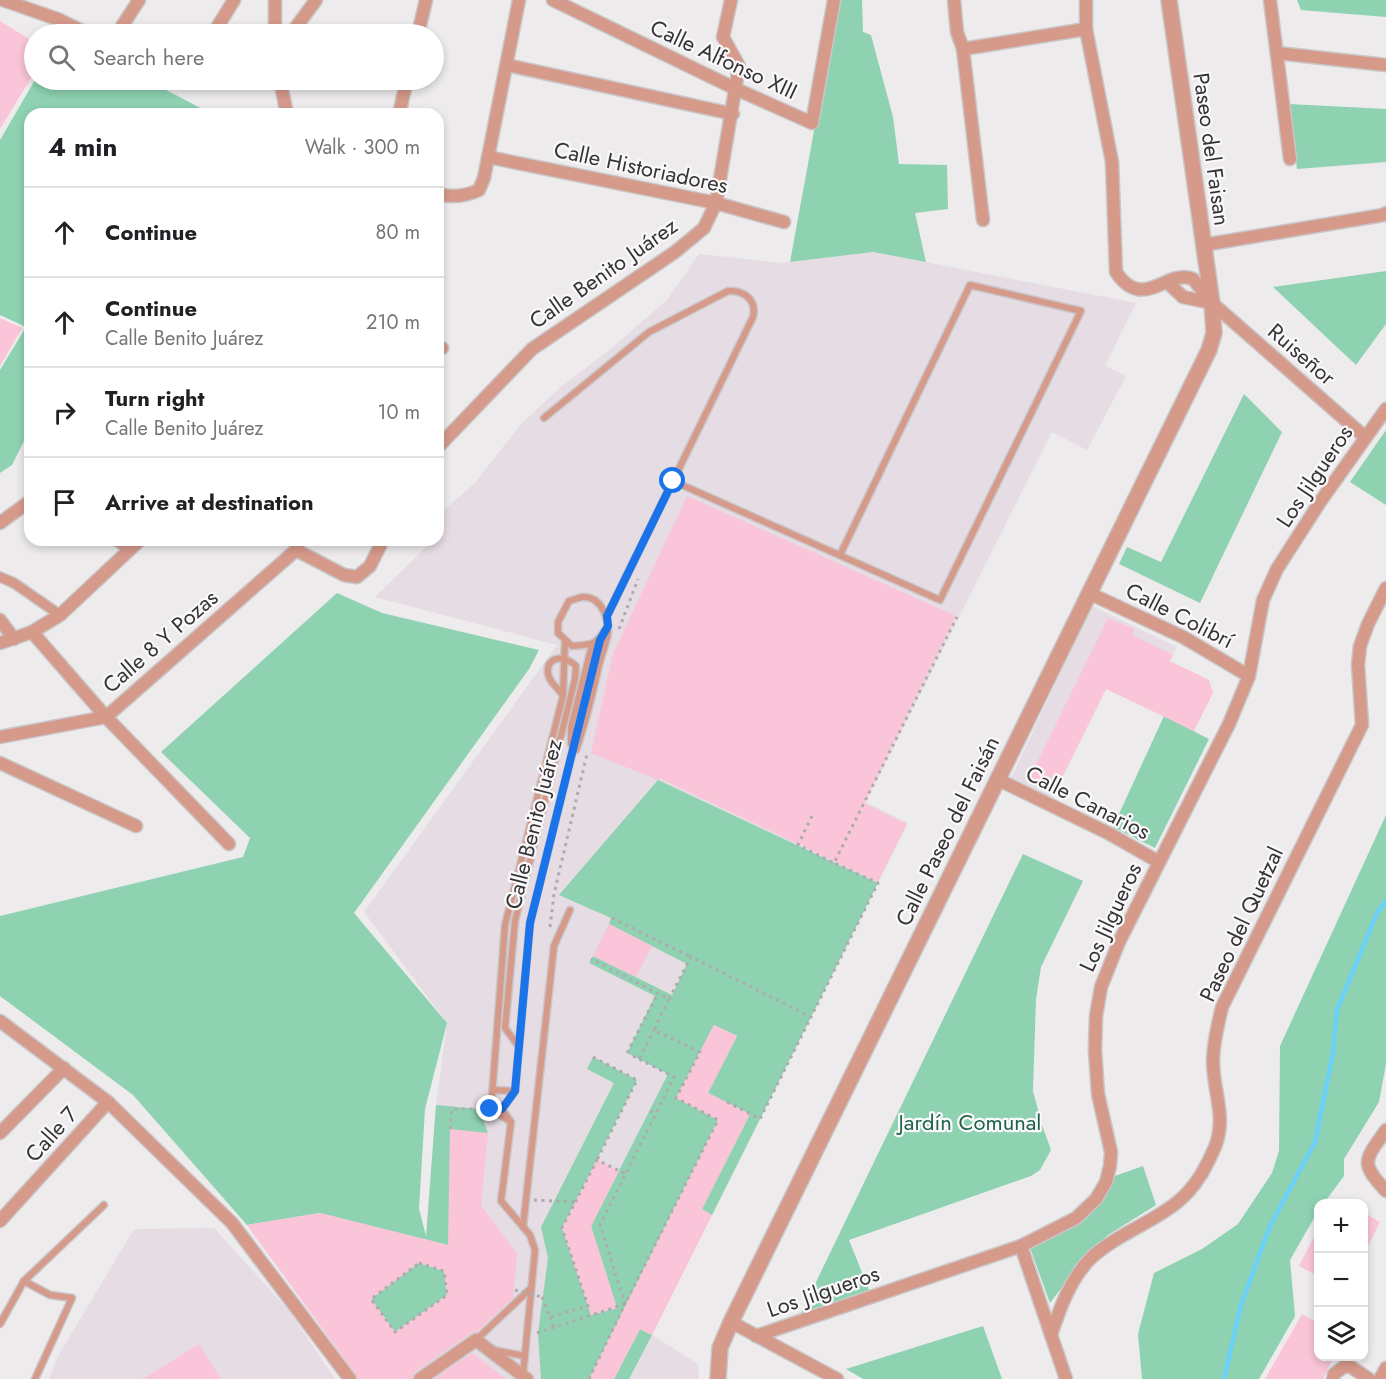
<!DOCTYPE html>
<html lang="en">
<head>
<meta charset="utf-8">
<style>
	:root { --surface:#fff; --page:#f2f2f2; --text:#202124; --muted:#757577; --line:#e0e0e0 }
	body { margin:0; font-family:Jost,sans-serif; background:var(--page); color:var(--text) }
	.controls { position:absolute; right:18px; bottom:18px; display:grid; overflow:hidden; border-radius:12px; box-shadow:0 3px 9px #0003 }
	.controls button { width:54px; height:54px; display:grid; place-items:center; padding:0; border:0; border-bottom:2px solid var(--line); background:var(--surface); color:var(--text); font:30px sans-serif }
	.stop { position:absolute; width:18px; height:18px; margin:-14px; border:4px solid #1a73e8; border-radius:50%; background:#fff }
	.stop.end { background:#1a73e8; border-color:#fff; box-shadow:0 2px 6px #0008 }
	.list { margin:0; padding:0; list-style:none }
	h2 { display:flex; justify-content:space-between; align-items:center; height:78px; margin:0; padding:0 24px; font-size:26px }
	h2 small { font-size:20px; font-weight:400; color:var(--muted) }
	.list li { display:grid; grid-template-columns:39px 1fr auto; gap:18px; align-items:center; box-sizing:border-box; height:90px; padding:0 24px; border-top:2px solid var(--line) }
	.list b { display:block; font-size:22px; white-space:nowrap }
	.list p { margin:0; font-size:20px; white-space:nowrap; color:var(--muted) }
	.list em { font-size:20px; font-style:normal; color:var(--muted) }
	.icon { flex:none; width:33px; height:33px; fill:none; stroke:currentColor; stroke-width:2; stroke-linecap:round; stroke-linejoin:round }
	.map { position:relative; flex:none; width:1386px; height:1379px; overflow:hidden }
	.search { position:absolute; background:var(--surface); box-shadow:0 3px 9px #0003; left:24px; top:24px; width:420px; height:66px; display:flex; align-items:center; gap:15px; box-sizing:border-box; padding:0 21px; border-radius:33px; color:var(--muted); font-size:22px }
	.panel { position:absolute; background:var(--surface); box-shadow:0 3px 9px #0003; left:24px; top:108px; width:420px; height:438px; border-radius:18px }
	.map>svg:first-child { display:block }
</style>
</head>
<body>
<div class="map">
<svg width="1386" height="1379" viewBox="0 0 1386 1379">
	<rect width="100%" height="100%" fill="#eeebed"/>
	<g fill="#e5dce4">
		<path d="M873,252L1136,303L1105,366L1126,376L1087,450L1052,432L866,802L908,823L652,1335L698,1364L699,1379H536L476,1337L415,1379H359L247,1225L320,1213L427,1238L436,1105L447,1023L364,912L557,645L375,597L426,547L429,540H438V521L442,512L475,483L521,424L562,386L607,352L667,300L699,254L783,263Z"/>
		<path d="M1092,606L1177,647L1146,708L1106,689L1051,800L1010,780Z"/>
		<path d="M214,1228L290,1312L335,1379H49L58,1356L134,1229Z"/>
		<path d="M473,1344L516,1379H426Z"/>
	</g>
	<g fill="#8ed2b2">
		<path d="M838,0H862L863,32L871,35L893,117L899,164L947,165L948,209L915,213L926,262L873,252L790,262Z"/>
		<path d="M1297,0H1386V17L1301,10Z"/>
		<path d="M35,80H147L212,114H30V429L12,465L0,473V370L26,327L0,315V140Z"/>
		<path d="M1289,104L1386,109V162L1297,169Z"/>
		<path d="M1386,271V324L1356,365L1273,287Z"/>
		<path d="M1244,394L1282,432L1200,603L1119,564L1127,547L1161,562Z"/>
		<path d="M1386,430V505L1350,482Z"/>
		<path d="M337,593L382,613L539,650L529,669L354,913L447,1023L425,1109L419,1209L426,1236L436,1105L479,1109L488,1133L448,1245L320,1213L247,1225L133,1095L0,996V916L243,857L250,838L161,752Z"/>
		<path d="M1164,716L1209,739L1155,848L1113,827Z"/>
		<path d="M658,780L878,883L712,1215L702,1209L750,1114L708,1093L737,1036L714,1025L676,1098L718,1120L589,1379H541L538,1333L548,1258L541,1227L614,1083L587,1069L593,1057L637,1080L562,1228L591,1315L617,1308L591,1226L668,1074L627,1053L655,996L589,963L593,956L672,995L687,964L609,924L611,918L559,895Z"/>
		<path d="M1386,815V1064L1379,1102L1344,1159V1176L1324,1203L1318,1204V1211L1290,1260L1295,1316L1259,1379H1142L1138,1334L1154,1273L1202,1249L1238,1224L1272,1173L1279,1151L1280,1046Z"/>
		<path d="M1023,854L1083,881L1041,967L1036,999L1033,1091L1042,1125L1051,1150L1040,1170L1031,1176L849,1240L869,1290L801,1313Z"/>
		<path d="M1143,1166L1156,1205L1108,1235L1088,1253L1050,1303L1029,1245L1060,1230L1112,1177Z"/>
		<path d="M419,1263L444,1271L447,1295L395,1332L371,1299Z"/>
		<path d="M983,1326L1002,1379H863L846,1369Z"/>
		<path d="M640,1329L652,1335L629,1379H614Z"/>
	</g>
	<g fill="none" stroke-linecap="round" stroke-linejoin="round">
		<path stroke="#6bd1f8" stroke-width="4.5" d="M1224,1379L1241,1305L1270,1226L1315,1142L1333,1053L1337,1010L1377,913L1386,901"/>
	</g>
	<g fill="#fac5d8" fill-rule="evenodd">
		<path d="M0,21L34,42V73L0,129Z"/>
		<path d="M0,318L22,328L0,366Z"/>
		<path d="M687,496L956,616L864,803L907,824L878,882L659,778L658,780L591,753L613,654Z"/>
		<path d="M1108,618L1134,629L1132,635L1173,655L1170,661L1209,680L1213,693L1194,731L1106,689L1054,794L1028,781Z"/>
		<path d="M609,924L652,946L636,977L593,956Z"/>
		<path d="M714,1025L737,1036L708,1093L750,1114L702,1209L712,1215L652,1335L640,1329L614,1379H589L718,1120L676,1098Z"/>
		<path d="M450,1129L488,1133L481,1206L517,1253L513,1298L477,1332L471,1333L415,1372L412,1379H359L247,1225L320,1213L448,1245ZM419,1263L444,1271L447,1295L395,1332L371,1299Z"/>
		<path d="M597,1160L619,1171L591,1226L617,1308L591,1315L562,1228Z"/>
		<path d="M1364,1213L1380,1222L1364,1254Z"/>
		<path d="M1318,1229V1276L1299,1266Z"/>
		<path d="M1302,1314L1318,1323V1356H1335L1329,1367L1323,1379H1265Z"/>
		<path d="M199,1344L221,1379H143Z"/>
		<path d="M472,1353L506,1379H434Z"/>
	</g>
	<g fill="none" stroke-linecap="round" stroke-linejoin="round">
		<g stroke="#c9c6c8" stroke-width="9">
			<g id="service">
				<path d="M544,418L649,332L728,291C744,290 757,300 753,317L607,616"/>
				<path d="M673,481L940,600L1081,311L970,285L840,555"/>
				<path d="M563,695L565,641"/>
				<path d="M571,744V727L592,645"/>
				<path d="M576,750C585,725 591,700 597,674C599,662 604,650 607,638C611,622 602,595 582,597C578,598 573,600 569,601L558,622V633L572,646C593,645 596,645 608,626"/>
				<path d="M493,1090L515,1091"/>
				<path d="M511,1122L491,1109L505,925L563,696C560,690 554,686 551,681C540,662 559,650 576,666L575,679L515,921L505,1028L519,1047"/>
				<path d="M523,1227L554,946L570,910"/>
				<path d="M24,1281L50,1295L72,1298L35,1379"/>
				<path d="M0,1324L24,1281L104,1205"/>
				<path d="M476,1340L530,1289"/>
				<path d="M493,1350L525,1356"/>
				<path d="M523,1375L535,1250L530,1235L501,1201L511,1122L502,1109L515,1091L530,923L600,640"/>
			</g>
		</g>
		<g stroke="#c9c6c8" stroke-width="12">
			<g id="pedestrian">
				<path d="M115,540L129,550"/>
				<path d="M0,577L14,583L60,615"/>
			</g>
		</g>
		<g stroke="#c9c6c8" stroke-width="15">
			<g id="minor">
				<path d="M3,0L60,20L88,34"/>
				<path d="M275,0V34"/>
				<path d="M553,0L736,89L812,123L834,0"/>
				<path d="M954,0L957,32L963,49L983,220"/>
				<path d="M1086,0V29L1112,162L1116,272C1143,313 1167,268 1193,279L1212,303L1365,437"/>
				<path d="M1270,0L1290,159"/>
				<path d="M117,34L139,0"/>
				<path d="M213,34L234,0"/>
				<path d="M291,34L316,0"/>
				<path d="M418,34L426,0"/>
				<path d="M963,49L1086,29"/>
				<path d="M1277,53L1386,65"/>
				<path d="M507,65L733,114"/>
				<path d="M280,80L287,114"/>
				<path d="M185,81L186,80"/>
				<path d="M399,114L407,80"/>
				<path d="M488,157L716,203L784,222"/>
				<path d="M438,194C453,198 466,196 479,190L484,178L519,0"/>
				<path d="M1203,245L1383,215L1386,213"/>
				<path d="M1168,283L1183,297L1212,303"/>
				<path d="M438,347L442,348"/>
				<path d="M438,447L532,349L675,252L704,228L716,203L739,66L723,37L731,0"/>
				<path d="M0,523L30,501"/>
				<path d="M296,550L344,575L357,577L370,566L383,540"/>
				<path d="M1091,594L1183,637L1249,676"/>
				<path d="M0,620L14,639"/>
				<path d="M32,632L106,717L229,844"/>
				<path d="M0,643L32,632L60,615L140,540"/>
				<path d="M0,737L106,717L296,550L300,540"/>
				<path d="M0,763L136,826"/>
				<path d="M997,779L1108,833L1159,862"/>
				<path d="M0,1021L108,1102L232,1223L350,1379"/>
				<path d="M1386,1130C1365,1160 1359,1162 1386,1191"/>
				<path d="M0,1133L64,1068"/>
				<path d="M0,1221L108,1102"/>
				<path d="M1021,1246L1066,1379"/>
				<path d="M731,1322L837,1379"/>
				<path d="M1051,1335C1060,1308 1070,1279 1091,1258C1120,1231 1163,1220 1189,1191C1200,1179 1209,1161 1215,1147C1227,1116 1213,1092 1213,1061C1213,1043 1218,1025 1222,1007L1362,725L1358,665L1360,646L1368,624L1386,588"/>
				<path d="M756,1336L1021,1246L1076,1218L1096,1199L1106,1182L1110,1166L1111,1152L1098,1094L1095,1050L1096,1016L1101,987L1119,942L1229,724L1249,676L1263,600L1277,569L1320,502L1386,409"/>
				<path d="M420,1379L476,1340L527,1379"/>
				<path d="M1333,1379L1334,1374L1345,1366L1351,1367L1369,1379"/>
				<path d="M1380,1379L1386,1368"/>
			</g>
		</g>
		<g stroke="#c9c6c8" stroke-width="18">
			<path id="tertiary" d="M718,1379L720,1348L731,1322L1209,350L1214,333L1212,303L1169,0"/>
		</g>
		<g stroke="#adabad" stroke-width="3" stroke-dasharray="3 4.5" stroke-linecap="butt">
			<path d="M619,629L638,579"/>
			<path d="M812,816L798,845L834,863"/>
			<path d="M612,918L691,957"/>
			<path d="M550,927L554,894L587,754"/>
			<path d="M669,999L691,957L811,1017L878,883L834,863L957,617"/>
			<path d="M627,1053L658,993"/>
			<path d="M633,1056L639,1059L654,1030"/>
			<path d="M593,1057L637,1080L597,1160"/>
			<path d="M727,1102L760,1119L811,1017"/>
			<path d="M650,1111L656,1114"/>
			<path d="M450,1129L452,1109H482"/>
			<path d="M534,1200L575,1202"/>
			<path d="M419,1263L444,1271L447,1295L395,1332L371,1299Z"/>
			<path d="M542,1297L550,1317L588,1306L562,1228L597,1160L626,1174"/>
			<path d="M550,1317L554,1328"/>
			<path d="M537,1333L625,1304L718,1120L676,1098L700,1052L654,1030L669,999L591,959"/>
			<path d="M589,1379L625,1304L600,1225L674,1077L639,1059"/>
		</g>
		<use href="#service" stroke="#d69a8b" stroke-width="6"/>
		<use href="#pedestrian" stroke="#d69a8b" stroke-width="9"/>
		<use href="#minor" stroke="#d69a8b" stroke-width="12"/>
		<use href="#tertiary" stroke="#d69a8b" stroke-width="15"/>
		<path stroke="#adabad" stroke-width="3" stroke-dasharray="3 4.5" stroke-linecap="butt" d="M515,1290L542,1297"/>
	</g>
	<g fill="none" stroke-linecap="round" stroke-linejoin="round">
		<path stroke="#1a73e8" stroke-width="8" d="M490,1109H502L515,1091L530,923L600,640L608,626L607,616L673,481"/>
	</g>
	<g text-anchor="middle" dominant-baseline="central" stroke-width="4.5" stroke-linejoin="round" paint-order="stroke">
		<g font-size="22" fill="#353435" stroke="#fbf8fb">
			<text transform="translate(724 59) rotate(25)">Calle Alfonso XIII</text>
			<text transform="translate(1212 149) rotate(82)">Paseo del Faisan</text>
			<text transform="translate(641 167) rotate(12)">Calle Historiadores</text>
			<text transform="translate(603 273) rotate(-35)">Calle Benito Juárez</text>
			<text transform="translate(1302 354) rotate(41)">Ruiseñor</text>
			<text transform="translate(1314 476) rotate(-56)">Los Jilgueros</text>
			<text transform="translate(1180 615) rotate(27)">Calle Colibrí</text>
			<text transform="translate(160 641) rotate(-41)">Calle 8 Y Pozas</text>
			<text transform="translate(1088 802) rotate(27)">Calle Canarios</text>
			<text transform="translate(533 824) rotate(-76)">Calle Benito Juárez</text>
			<text transform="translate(947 831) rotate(-64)">Calle Paseo del Faisán</text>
			<text transform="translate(1110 917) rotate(-65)">Los Jilgueros</text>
			<text transform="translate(1241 924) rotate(-65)">Paseo del Quetzal</text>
			<text transform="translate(51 1134) rotate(-48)">Calle 7</text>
			<text transform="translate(823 1291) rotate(-19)">Los Jilgueros</text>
		</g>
		<g font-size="22" fill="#1d6449" stroke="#fbf8fb">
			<text x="970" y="1122">Jardín Comunal</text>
		</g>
	</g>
</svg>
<div class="controls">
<button>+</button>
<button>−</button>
<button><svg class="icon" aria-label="layers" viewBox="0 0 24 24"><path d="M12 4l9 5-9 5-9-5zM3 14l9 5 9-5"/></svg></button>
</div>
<div class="stop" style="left:673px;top:481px"></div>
<div class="stop end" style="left:490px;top:1109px"></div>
<div class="search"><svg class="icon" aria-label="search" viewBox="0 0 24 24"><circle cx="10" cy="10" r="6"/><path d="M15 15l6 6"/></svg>Search here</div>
<section class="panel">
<h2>4 min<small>Walk · 300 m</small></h2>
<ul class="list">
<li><svg class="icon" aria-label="ahead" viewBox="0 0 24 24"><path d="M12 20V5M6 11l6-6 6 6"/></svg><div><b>Continue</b></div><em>80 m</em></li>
<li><svg class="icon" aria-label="ahead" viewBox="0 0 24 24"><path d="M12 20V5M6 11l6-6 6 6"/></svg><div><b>Continue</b><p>Calle Benito Juárez</p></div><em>210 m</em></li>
<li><svg class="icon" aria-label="right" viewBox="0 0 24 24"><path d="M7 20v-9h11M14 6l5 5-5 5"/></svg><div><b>Turn right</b><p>Calle Benito Juárez</p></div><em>10 m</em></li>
<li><svg class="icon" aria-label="arrive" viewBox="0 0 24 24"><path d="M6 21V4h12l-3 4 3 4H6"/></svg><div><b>Arrive at destination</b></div></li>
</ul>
</section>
</div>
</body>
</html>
